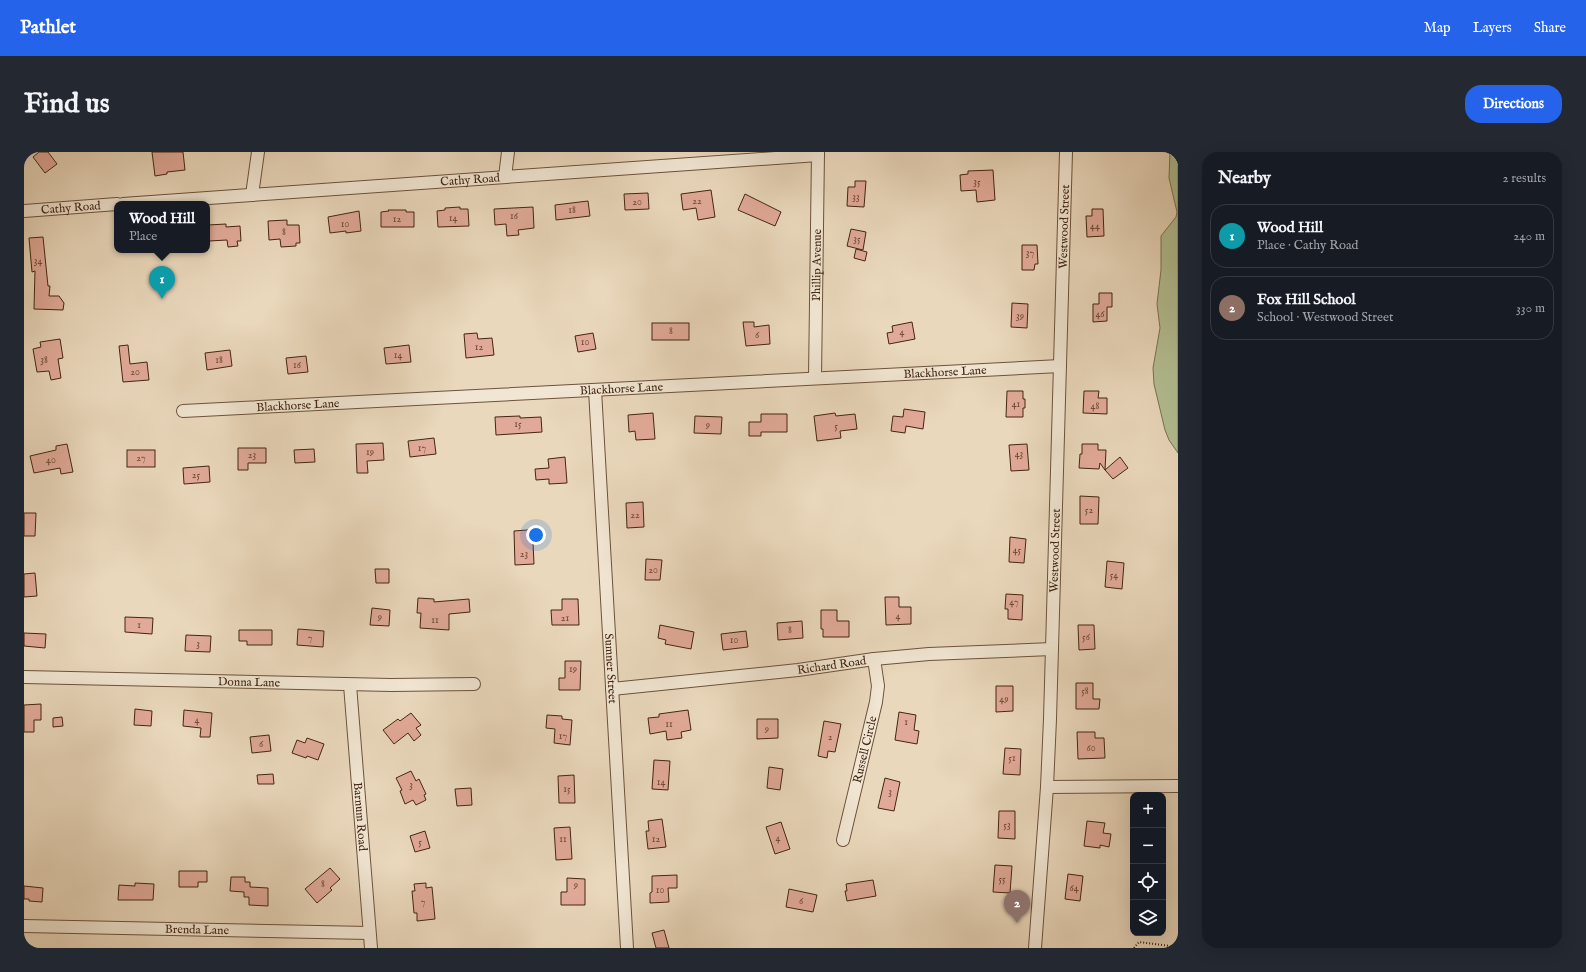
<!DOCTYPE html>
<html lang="en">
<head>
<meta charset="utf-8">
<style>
	:root { --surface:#171b24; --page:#242831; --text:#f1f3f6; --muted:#9ea1a6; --line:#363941; --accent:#2563eb }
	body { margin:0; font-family:"IM FELL English",serif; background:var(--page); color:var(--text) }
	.controls { position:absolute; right:12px; bottom:12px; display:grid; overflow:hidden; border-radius:8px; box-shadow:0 4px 16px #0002 }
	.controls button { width:36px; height:36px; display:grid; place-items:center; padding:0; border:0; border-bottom:1px solid var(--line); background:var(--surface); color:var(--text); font:20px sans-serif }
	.you { position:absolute; left:512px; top:383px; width:14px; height:14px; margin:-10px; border:3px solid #fff; border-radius:50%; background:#1a73e8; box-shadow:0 0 0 6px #1a73e833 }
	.badge { display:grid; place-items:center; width:26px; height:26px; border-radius:50%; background:var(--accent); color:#fff; font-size:13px; font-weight:700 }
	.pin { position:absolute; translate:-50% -33px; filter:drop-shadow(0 1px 2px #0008) }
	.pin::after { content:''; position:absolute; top:21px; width:14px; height:12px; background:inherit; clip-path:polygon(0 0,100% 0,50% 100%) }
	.popup { position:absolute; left:90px; top:49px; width:96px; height:52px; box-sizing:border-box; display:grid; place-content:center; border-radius:8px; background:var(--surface); filter:drop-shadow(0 1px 3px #0005); font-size:13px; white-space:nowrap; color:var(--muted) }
	.popup b { font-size:15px; color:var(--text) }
	.popup::after { content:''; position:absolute; left:50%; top:100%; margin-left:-8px; border:8px solid transparent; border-top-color:var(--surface) }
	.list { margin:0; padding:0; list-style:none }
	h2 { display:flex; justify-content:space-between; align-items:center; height:52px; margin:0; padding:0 16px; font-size:17px }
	h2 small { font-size:13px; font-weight:400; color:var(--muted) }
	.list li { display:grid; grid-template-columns:26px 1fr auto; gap:12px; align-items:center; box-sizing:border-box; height:64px; margin:0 8px 8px; padding:0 8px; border:1px solid var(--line); border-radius:16px }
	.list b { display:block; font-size:15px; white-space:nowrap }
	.list p { margin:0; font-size:13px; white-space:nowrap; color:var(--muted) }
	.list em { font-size:13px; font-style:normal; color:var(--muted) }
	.icon { flex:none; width:22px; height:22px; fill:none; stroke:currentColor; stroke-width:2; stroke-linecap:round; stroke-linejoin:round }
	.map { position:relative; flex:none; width:1154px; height:796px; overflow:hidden; border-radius:16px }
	header { display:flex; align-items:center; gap:24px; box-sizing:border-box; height:56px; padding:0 20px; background:var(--accent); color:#fff }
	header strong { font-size:19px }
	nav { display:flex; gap:22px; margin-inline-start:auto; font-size:14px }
	.intro { display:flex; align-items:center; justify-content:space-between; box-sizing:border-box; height:96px; padding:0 24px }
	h1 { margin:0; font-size:28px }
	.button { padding:10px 18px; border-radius:16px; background:var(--accent); color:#fff; font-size:14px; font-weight:700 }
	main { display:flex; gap:24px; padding:0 24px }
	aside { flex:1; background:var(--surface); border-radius:16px; box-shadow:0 4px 16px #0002 }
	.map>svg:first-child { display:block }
</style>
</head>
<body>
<header>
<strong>Pathlet</strong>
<nav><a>Map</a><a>Layers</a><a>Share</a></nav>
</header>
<div class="intro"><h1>Find us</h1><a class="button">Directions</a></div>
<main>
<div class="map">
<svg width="1154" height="796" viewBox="0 0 1154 796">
	<rect width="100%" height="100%" fill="#ead8bc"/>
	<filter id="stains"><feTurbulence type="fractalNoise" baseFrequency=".005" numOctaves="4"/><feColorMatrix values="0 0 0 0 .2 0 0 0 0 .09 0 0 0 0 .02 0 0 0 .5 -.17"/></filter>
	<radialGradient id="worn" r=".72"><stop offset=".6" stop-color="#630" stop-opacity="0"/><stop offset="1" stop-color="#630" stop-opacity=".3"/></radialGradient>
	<path fill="#b3bf93" stroke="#7b7252" d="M1146,0H1154V301L1145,288L1141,278L1130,232L1129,216L1136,176L1133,152L1137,118V84L1152,65L1153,60L1145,26Z"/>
	<g fill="#e1aa98" stroke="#432512">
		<path d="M15,0H24L33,12L21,21L9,5Z"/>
		<path d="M128,0H159L161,18L143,20V22L131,24Z"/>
		<path d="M969,18L971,48L953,50L952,38L937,39L936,23L944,22V19Z"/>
		<path d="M831,29H842L840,55L823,54L824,35H831Z"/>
		<path d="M687,38L691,65L674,68L672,56L659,58L657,42Z"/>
		<path d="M624,41L625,57L601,58L600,42Z"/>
		<path d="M721,42L757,60L751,74L714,58Z"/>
		<path d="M564,49L566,64L532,68L531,53Z"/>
		<path d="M436,55V57H444L445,74L414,75L413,59L421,58V56Z"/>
		<path d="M509,55L510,76L494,78L495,83L483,84L482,72L471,73L470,57Z"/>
		<path d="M1068,57H1079L1080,84L1063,85L1062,64H1068Z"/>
		<path d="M364,58H382V60H390V75H357V60L365,59Z"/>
		<path d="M335,59L337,79L322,81V79L306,81L304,65Z"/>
		<path d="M263,68V73H275L276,91H272V94L257,95L256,87L245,88L244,69Z"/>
		<path d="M202,72V75L216,74L217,89H213L214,94L204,95L203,88L185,89L184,73Z"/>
		<path d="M827,77L842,80L839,98L823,94Z"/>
		<path d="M19,85L24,134H26L25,144H35L40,151L39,158L10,157L11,119L8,120L5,86Z"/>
		<path d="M998,93H1013L1014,112H1011L1010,118H998Z"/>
		<path d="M832,97L843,100L841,109L830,106Z"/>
		<path d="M1075,141H1088V155H1083V169L1069,170V152H1075Z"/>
		<path d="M988,151L1004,152L1003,176L987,175Z"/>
		<path d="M719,170H730V175L745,173L746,192L722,194Z"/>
		<path d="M888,170L891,187L865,192L863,181L869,180L868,174Z"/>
		<rect x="628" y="171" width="37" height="17"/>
		<path d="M453,181L454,187L468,186L470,203L442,206L440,182Z"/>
		<path d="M569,181L572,197L554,200L551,184Z"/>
		<path d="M36,187L39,206L34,207L37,226L27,228L25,219L13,220L9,197L17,195L16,190Z"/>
		<path d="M104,193L106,212L123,210L125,228L99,230L95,194Z"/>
		<path d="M385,193L387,210L362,212L360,196Z"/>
		<path d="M206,198L208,214L183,218L181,201Z"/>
		<path d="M282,204L284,220L264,222L262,206Z"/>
		<path d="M983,239H999V247H1001V256H999V265H982Z"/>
		<path d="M1060,239H1075L1074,246H1083V262L1059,261Z"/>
		<path d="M880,257L901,260L899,277L882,274L881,281L867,279L869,264L879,265Z"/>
		<path d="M629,261L631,287L612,288L611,279L605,280L604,263Z"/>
		<path d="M811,261L812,264L831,262L833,277L816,279L817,286L793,289L790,264Z"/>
		<path d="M737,262H763V280H737V284H725V270H737Z"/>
		<path d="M496,264V266L517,265L518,280L472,283L471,265Z"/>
		<path d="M671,264L698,265L697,282L670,281Z"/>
		<path d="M410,286L412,302L386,305L384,289Z"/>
		<path d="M359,291L360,308L343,309L344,321H333L332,292Z"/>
		<path d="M43,292L49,320L37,322L36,316L10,321L6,304L32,298V294Z"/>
		<path d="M1003,292L1005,318L987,319L985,293Z"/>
		<path d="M1058,292H1074V298H1082L1081,318L1076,311L1075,317L1055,316L1056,302H1058Z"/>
		<path d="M214,296H242V311H224V318H214Z"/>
		<path d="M290,297L291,310L271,311L270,298Z"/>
		<rect x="103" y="298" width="28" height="17"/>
		<path d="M541,305L543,331L525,332V327L512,328L511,317L525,316L524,307Z"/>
		<path d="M1096,305L1104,316L1089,327L1081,318Z"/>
		<path d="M185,314L186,330L160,332L159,316Z"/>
		<path d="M1056,344L1075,345L1074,372H1056Z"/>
		<path d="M619,350L620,375L603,376L602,351Z"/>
		<path d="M0,361H12L11,384H0Z"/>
		<path d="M516,377V390L509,391L510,412L491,413L490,379Z"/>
		<path d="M986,385L1002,387L1000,411L985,410Z"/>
		<path d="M622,407L638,408L636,428H621Z"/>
		<path d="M1083,409L1100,411L1098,437L1081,435Z"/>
		<path d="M351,417H365V431H352Z"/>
		<path d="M11,421L13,444L0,445V422Z"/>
		<path d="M982,442L999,443L998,468L984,467V457H981Z"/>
		<path d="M861,445H875V455H887V472L862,473Z"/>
		<path d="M394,446L410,447V450L445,447L446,460L425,462V478L396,476L397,461H393Z"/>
		<path d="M538,447H554L555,473H528L527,458H538Z"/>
		<path d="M348,456L366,458L365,474L346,473Z"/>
		<path d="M797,458H813V469H825V485H799V477H797Z"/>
		<path d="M101,465L129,466L128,482L101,480Z"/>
		<path d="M778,469L779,486L754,488L753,471Z"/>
		<path d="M636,473L670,480L667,497L641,492L642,488L634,486Z"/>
		<path d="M1054,473H1070L1071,497L1055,498Z"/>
		<path d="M274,477L300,479L299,495L273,493Z"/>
		<path d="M215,478H248V493H223V489H215Z"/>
		<path d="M722,479L724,495L699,498L697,482Z"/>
		<path d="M0,481L22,482L21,496L0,494Z"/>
		<path d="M162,483L187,484L186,500L161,499Z"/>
		<path d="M541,509H557L556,538H535V526H541Z"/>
		<path d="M1052,531H1069V547H1076L1075,557H1052Z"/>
		<path d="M972,534H989V559L972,560Z"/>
		<path d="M17,552V568H10V580H0V553Z"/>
		<path d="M111,557L128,559L127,574L110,573Z"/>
		<path d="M160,558L188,561L186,585H176L177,576L159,574Z"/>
		<path d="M664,558L667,578L657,580L658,586L643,588L642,579L626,582L624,566L635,565V562Z"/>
		<path d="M875,560L892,563L890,578L895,579L893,592L871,588Z"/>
		<path d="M387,561L397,573L392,576L397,583L390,589L384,581L370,592L359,578L374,567L376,569Z"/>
		<path d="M523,563L538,564V567L548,568L546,593L530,591L531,577L522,576Z"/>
		<path d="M38,565L39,574L29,575V566Z"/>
		<path d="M733,567H754V586L733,587Z"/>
		<path d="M800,569L817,572L811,600L804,599L803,606L794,604Z"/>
		<path d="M1053,580H1071V586H1080L1081,606L1054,607Z"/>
		<path d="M245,583L247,599L228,601L226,585Z"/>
		<path d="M283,586L300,592L294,608L283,604L282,606L268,601L273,588L281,591Z"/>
		<path d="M981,596L997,597L996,623L979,622Z"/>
		<path d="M630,608L646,609L644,638L628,637Z"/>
		<path d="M745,615L759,617L756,638L743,636Z"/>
		<path d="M387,619L392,629L395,627L402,642L400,643L402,648L392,653L389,648L381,652L376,639L378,638L372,626Z"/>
		<path d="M249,622L250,632H234L233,623Z"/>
		<path d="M550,623L551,651H535L534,624Z"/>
		<path d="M861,626L876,630L870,659L854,656Z"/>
		<path d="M447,636L448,653L433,654L431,637Z"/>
		<path d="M975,659H991V687L974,686Z"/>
		<path d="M638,667L642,695L624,697L622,679H625L624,669Z"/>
		<path d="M1063,669L1081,671L1079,681L1087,682L1085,695L1076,693V696L1060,694Z"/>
		<path d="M757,670L766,697L751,702L742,675Z"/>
		<path d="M546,675L548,707L532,708L530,676Z"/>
		<path d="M401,679L406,696L391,700L386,684Z"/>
		<path d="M971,713L988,714L986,741L969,740Z"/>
		<path d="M306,716L316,727L306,736L308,738L293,751L281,737Z"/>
		<path d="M155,719H183V730H174V735H155Z"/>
		<path d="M1044,722L1059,724L1056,749L1041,747Z"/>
		<path d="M653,723V736H644L645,750L626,751V741L628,740V724Z"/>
		<path d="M207,725H221V730H226V735L244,736V754L225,753V745H220V740L206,739Z"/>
		<path d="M543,726L561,727V753H537V740H543Z"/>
		<path d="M849,728L852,744L823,749L821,739H823L822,732Z"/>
		<path d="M111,731L130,732L129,748H94L95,733L111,734Z"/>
		<path d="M402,731V736L408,735L411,767L393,769V761H390L388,739H391L390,732Z"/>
		<path d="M0,734L19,736L18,750L5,749V747H0Z"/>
		<path d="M765,737L793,743L789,760L762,755Z"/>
		<path d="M640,778L645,796H632L628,781Z"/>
	</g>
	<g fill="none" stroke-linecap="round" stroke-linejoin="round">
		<g stroke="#6d523c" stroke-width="14">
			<g id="street">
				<path d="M481,25L484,0"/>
				<path d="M228,43L234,0"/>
				<path id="s1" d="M99,52L794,3"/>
				<path id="s2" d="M0,59L93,52"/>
				<path id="s3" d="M791,226L794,0"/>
				<path id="s4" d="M571,238L603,796"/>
				<path id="s5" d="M159,259L1036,214"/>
				<path id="s6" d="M0,525L367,533L450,532"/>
				<path id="s7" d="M326,533L347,796"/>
				<path id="s8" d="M588,537L774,518L850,507L905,502L1028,497"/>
				<path d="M1023,635L1154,634"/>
				<path id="s9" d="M819,688L852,550L854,534L850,507"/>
				<path id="s10" d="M0,774L345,781"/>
				<path id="s11" d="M1011,796L1023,635L1026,567L1042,0"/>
			</g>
		</g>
		<path stroke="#432512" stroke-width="2" stroke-dasharray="1 2" stroke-linecap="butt" d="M1110,796L1115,790L1154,795"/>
		<use href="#street" stroke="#f1e6d3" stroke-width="12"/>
	</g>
	<g text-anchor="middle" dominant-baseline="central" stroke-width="3.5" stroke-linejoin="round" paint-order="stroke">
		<g font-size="10" fill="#6a4634">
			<text x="953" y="30">35</text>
			<text x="832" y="45">33</text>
			<text x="673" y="49">22</text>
			<text x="613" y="50">20</text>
			<text x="548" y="58">18</text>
			<text x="490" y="64">16</text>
			<text x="429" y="66">14</text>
			<text x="373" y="67">12</text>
			<text x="321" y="72">10</text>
			<text x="1071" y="74">44</text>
			<text x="260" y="80">8</text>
			<text x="833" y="87">35</text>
			<text x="1006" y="101">37</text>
			<text x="14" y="109">34</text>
			<text x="1076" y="162">46</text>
			<text x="996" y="164">39</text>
			<text x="647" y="179">8</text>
			<text x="878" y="180">4</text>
			<text x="733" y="183">6</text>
			<text x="561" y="190">10</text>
			<text x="455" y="195">12</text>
			<text x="374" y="203">14</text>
			<text x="20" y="208">38</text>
			<text x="195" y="208">18</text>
			<text x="273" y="213">16</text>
			<text x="111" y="220">20</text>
			<text x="992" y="252">41</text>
			<text x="1071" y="254">48</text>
			<text x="494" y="272">15</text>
			<text x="684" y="273">9</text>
			<text x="812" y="274">5</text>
			<text x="398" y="296">17</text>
			<text x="346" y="300">19</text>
			<text x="995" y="302">43</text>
			<text x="228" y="303">23</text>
			<text x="117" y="306">27</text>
			<text x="27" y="308">40</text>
			<text x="172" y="323">25</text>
			<text x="1065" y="358">52</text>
			<text x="611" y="363">22</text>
			<text x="993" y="398">45</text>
			<text x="500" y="402">23</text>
			<text x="629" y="418">20</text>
			<text x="1090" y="423">54</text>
			<text x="990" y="450">47</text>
			<text x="874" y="464">4</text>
			<text x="356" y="465">9</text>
			<text x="541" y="466">21</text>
			<text x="411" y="468">11</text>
			<text x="115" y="473">1</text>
			<text x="766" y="478">8</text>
			<text x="1062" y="485">56</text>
			<text x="286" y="486">7</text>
			<text x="710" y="488">10</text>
			<text x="174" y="492">3</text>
			<text x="549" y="517">19</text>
			<text x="1061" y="539">58</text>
			<text x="980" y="547">49</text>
			<text x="173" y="568">4</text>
			<text x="882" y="570">1</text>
			<text x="645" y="572">11</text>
			<text x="743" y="577">9</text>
			<text x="539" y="584">17</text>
			<text x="806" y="585">2</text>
			<text x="237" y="592">6</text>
			<text x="1067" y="596">60</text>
			<text x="988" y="606">51</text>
			<text x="637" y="630">14</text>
			<text x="387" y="633">3</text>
			<text x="543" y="637">15</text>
			<text x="866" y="640">3</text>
			<text x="983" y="673">53</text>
			<text x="754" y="686">4</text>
			<text x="539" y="687">11</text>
			<text x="632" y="687">12</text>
			<text x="396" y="690">5</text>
			<text x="978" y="727">55</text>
			<text x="299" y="732">8</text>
			<text x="552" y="733">9</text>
			<text x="1050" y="736">64</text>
			<text x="636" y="738">10</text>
			<text x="777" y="749">6</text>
			<text x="399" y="750">7</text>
		</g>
		<g font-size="12" fill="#432512" stroke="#f1e6d3">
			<text stroke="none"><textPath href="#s1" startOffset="348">Cathy Road</textPath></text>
			<text stroke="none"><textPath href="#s2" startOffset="47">Cathy Road</textPath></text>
			<text stroke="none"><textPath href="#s11" startOffset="722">Westwood Street</textPath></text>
			<text stroke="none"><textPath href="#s3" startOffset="113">Phillip Avenue</textPath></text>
			<text stroke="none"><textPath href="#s5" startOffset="763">Blackhorse Lane</textPath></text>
			<text stroke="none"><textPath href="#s5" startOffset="439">Blackhorse Lane</textPath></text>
			<text stroke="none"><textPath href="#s5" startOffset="115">Blackhorse Lane</textPath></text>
			<text stroke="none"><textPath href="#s11" startOffset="398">Westwood Street</textPath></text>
			<text stroke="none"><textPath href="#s8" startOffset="221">Richard Road</textPath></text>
			<text stroke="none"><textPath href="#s4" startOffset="279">Sumner Street</textPath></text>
			<text stroke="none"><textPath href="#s6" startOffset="225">Donna Lane</textPath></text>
			<text stroke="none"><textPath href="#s9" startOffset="93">Russell Circle</textPath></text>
			<text stroke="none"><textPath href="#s7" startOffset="132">Barnum Road</textPath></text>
			<text stroke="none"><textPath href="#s10" startOffset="173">Brenda Lane</textPath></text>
		</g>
	</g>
	<rect width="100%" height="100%" filter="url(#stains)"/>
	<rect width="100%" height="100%" fill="url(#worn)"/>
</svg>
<div class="controls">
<button>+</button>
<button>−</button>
<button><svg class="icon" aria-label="locate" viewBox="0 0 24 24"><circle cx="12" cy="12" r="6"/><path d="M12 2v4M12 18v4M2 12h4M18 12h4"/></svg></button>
<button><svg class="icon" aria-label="layers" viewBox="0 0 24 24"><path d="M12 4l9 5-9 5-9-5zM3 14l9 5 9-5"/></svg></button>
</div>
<div class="you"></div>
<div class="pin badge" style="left:138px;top:147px;background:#0f9aa8">1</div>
<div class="popup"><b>Wood Hill</b>Place</div>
<div class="pin badge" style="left:993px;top:771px;background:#8d6e63">2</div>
</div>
<aside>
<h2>Nearby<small>2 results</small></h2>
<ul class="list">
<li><span class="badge" style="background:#0f9aa8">1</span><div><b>Wood Hill</b><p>Place · Cathy Road</p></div><em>240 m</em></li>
<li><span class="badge" style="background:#8d6e63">2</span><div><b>Fox Hill School</b><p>School · Westwood Street</p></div><em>330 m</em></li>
</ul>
</aside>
</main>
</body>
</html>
